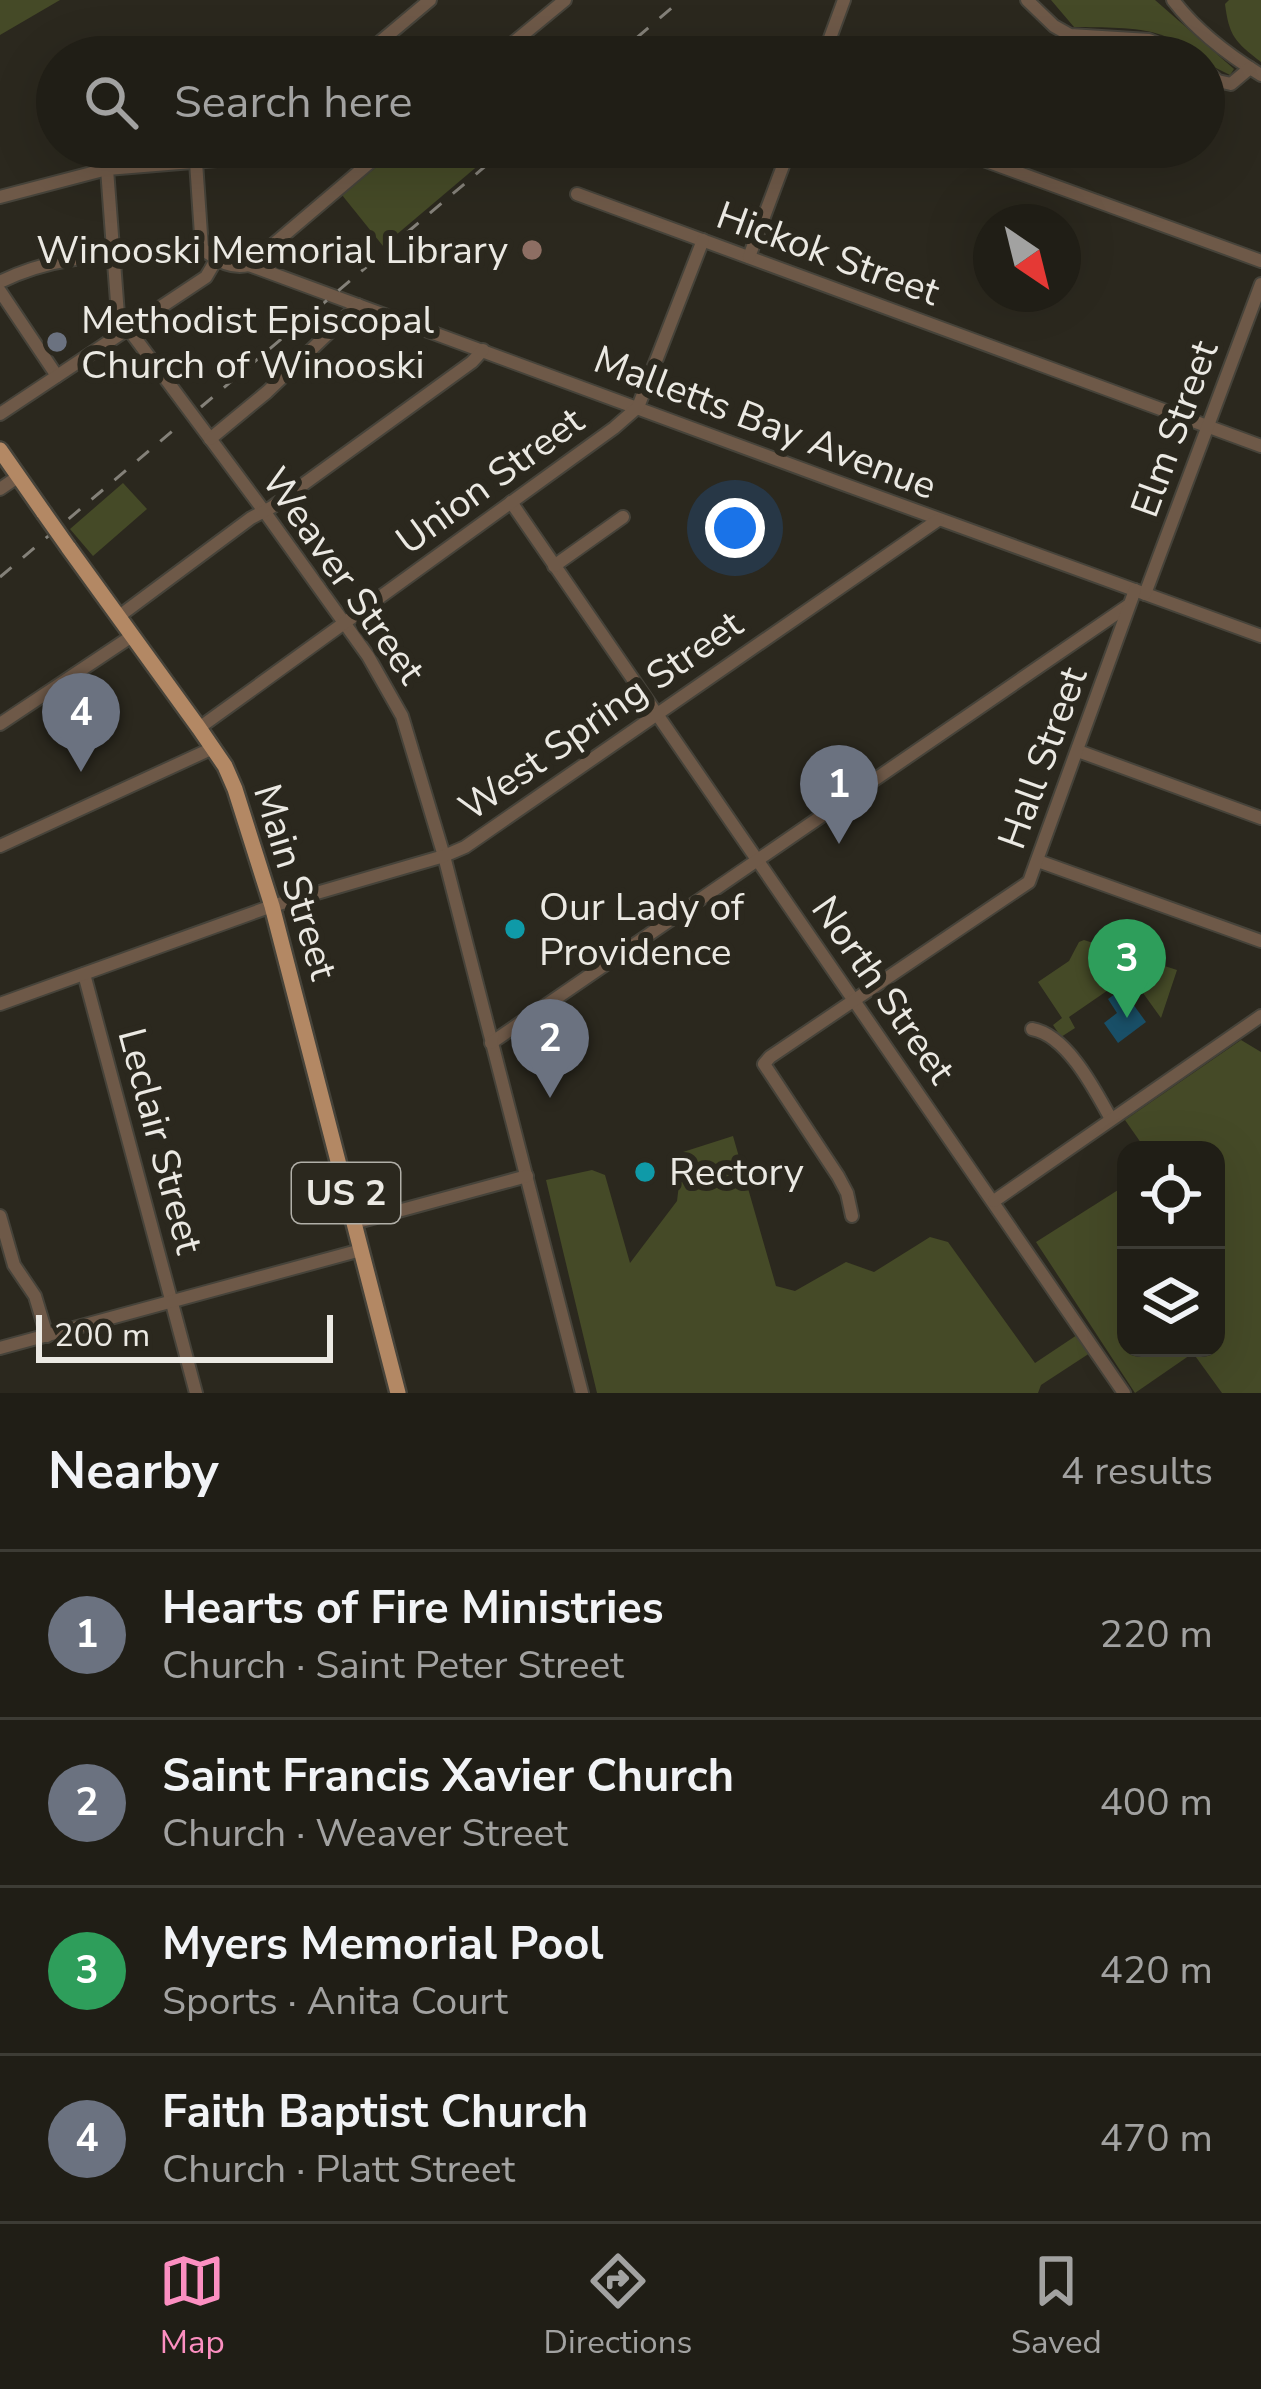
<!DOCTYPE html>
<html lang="en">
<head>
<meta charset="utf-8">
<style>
	:root { --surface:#201e16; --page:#2d2b23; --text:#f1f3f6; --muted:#a2a2a1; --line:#3d3c35; --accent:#fc8fc1 }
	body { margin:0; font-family:"Nunito Sans",sans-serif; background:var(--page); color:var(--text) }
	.controls { position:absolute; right:36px; bottom:36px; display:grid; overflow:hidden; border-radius:24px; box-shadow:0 12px 48px #0002 }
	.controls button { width:108px; height:108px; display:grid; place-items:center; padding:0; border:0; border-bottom:3px solid var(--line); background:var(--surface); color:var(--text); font:60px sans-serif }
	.compass { position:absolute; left:973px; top:204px; width:108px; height:108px; border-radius:50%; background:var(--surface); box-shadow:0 12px 48px #0002; rotate:145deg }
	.scale { position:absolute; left:36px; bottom:30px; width:297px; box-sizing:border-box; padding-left:12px; border:6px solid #ebe9e3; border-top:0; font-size:33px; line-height:42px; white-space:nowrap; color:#ebe9e3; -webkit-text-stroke:9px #2b281e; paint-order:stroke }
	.you { position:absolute; left:735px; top:528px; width:42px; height:42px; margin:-30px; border:9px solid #fff; border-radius:50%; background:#1a73e8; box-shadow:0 0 0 18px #1a73e833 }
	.badge { display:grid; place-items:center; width:78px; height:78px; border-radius:50%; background:var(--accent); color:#fff; font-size:39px; font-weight:700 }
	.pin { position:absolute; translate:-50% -99px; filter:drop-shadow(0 3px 6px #0008) }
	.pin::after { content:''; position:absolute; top:63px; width:42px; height:36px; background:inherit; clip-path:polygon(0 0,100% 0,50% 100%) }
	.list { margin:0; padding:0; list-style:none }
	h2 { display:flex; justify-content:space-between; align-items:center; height:156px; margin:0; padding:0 48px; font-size:51px }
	h2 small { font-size:39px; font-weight:400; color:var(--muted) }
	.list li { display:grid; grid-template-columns:78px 1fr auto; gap:36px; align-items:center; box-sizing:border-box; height:168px; padding:0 48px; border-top:3px solid var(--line) }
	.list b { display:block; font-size:45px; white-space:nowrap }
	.list p { margin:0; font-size:39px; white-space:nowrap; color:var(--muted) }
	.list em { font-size:39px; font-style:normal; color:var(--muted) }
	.icon { flex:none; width:66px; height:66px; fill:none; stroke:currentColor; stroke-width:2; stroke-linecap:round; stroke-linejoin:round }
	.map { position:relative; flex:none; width:1261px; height:1393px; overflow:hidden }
	.search { position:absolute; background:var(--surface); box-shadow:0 12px 48px #0002; left:36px; right:36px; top:36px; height:132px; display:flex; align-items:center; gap:30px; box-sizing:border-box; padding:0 42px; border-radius:66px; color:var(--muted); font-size:45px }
	.sheet { height:828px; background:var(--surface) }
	nav { display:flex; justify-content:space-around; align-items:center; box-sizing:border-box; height:168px; border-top:3px solid var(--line); background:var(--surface); font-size:33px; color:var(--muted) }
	nav a { display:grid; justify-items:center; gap:6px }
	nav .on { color:var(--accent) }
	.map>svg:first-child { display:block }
</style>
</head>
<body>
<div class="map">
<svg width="1261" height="1393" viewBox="0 0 1261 1393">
	<rect width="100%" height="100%" fill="#2b281e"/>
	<g fill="#454a27">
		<path d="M0,0H60L0,35Z"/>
		<path d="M1051,0H1155L1234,69L1230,75L1204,62V57C1187,55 1177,41 1162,35C1135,26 1102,28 1074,27Z"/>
		<path d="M1229,0H1261V62C1235,42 1229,36 1225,4Z"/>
		<path d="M401,147H500L383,246L342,195Z"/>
		<path d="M123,483L147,509L93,556L70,529Z"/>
		<path d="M1084,940L1177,970L1161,1018L1130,975L1069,1017L1075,1028L1061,1037L1053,1025L1062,1018L1038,982L1069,961L1079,942Z"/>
		<path d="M1241,1040L1261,1052V1393H1222L1193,1353L1135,1393L1036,1242L1126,1185V1348H1216V1150H1146L1125,1120Z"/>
		<path d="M733,1136L776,1286L795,1291L846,1262L874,1272L930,1237L948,1242L1035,1363L1077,1335L1090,1353L1041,1385L1038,1393H597L546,1180L592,1170L605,1175L630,1263L677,1201L683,1152Z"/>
	</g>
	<path fill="#194f67" d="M1122,989L1146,1022L1118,1043L1104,1023L1117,1013L1108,999Z"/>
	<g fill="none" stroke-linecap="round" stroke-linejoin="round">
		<g stroke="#46433a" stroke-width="16">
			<g id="minor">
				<path d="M1027,0L1054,26L1070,35L1149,40L1188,57"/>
				<path d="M1173,0C1195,29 1230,56 1261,75"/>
				<path d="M684,45L712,57"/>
				<path d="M362,57L430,0"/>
				<path d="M496,57L565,0"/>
				<path d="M823,57L844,0"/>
				<path d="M1204,69L1218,81L1231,84L1250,68"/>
				<path d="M948,147L1261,261"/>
				<path d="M196,162L202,249"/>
				<path d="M107,169L118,315L264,511L368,656L402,716L444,856L582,1393"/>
				<path d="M577,194L1261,446"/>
				<path d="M0,197L107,169L229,159L242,155L254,147"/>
				<path d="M208,253L242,258L249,265C586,390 923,514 1261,636"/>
				<path d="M749,257L790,147"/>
				<path d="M249,265L388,147"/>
				<path d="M0,282C63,250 133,255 202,249C218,260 228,269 249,265"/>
				<path d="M0,291L57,376"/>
				<path d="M0,414L206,277L220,253"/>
				<path d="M210,439L267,392L358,305"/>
				<path d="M0,489L19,476"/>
				<path d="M511,502L1124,1393"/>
				<path d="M554,566L623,517"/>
				<path d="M1145,594L1261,284"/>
				<path d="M118,617L251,518L272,507L472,362L483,350"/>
				<path d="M0,724L132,636"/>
				<path d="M199,728L614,428L638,407L703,240"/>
				<path d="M1078,751L1261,818"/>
				<path d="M0,846L213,748"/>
				<path d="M1038,861L1261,941"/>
				<path d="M84,974L196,1393"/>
				<path d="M0,1004L272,906L444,856L465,847L938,520"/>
				<path d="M1032,1029C1067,1035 1095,1090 1111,1119"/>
				<path d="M491,1043L1129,605"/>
				<path d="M994,1201L1261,1016"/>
				<path d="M0,1216L14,1265L35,1296L47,1336"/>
				<path d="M852,1216L847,1193L838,1176L764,1064L770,1057L1029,882L1135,590"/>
				<path d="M354,1223L527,1176"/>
				<path d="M0,1348L361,1250"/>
			</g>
		</g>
		<g stroke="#46433a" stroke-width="20">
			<g id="major">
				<path d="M0,450L44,513"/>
				<path d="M68,547L199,728L225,766L235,789L272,906L398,1393"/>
			</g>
		</g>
		<use href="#minor" stroke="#6e5948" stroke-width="12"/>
		<use href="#major" stroke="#b38864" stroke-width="15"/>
		<g stroke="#848179" stroke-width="3" stroke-dasharray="15 15" stroke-linecap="butt">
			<path d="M614,57L681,0"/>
			<path d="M201,407L508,147"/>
			<path d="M0,577L183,422"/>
		</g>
		<g stroke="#46433a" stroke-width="20" stroke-linecap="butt">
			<path id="major-bridge" d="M44,513L68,547"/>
		</g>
		<use href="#major-bridge" stroke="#b38864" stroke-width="15"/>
	</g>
	<circle fill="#8d6e63" stroke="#2b281e" stroke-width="4.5" cx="532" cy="250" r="12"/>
	<circle fill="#6b7280" stroke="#2b281e" stroke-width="4.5" cx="57" cy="342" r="12"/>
	<g fill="#0f9aa8" stroke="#2b281e" stroke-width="4.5">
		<circle cx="515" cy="929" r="12"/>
		<circle cx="645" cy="1172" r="12"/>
	</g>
	<g text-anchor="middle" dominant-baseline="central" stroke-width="12" stroke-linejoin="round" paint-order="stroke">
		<rect fill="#2b281e" stroke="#b1afa8" stroke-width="3" x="292" y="1163" width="108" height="60" rx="9"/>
		<g font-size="36" font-weight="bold" fill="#ebe9e3">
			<text x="346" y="1193">US 2</text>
		</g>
		<g font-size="39" fill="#ebe9e3" stroke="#2b281e" text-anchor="start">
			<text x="508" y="250" text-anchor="end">Winooski Memorial Library</text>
			<text x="81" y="320">Methodist Episcopal<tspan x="81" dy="45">Church of Winooski</tspan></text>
			<text x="539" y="907">Our Lady of<tspan x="539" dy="45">Providence</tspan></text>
			<text x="669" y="1172">Rectory</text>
		</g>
		<g font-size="39" fill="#ebe9e3" stroke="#2b281e">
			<text transform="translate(828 254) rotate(20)">Hickok Street</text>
			<text transform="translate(765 423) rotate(21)">Malletts Bay Avenue</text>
			<text transform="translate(1175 429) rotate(-70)">Elm Street</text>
			<text transform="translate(490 481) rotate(-36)">Union Street</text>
			<text transform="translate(343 576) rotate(55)">Weaver Street</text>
			<text transform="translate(601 716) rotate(-35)">West Spring Street</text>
			<text transform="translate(1043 758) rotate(-70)">Hall Street</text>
			<text transform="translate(295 882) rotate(73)">Main Street</text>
			<text transform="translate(883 990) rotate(55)">North Street</text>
			<text transform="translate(160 1141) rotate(75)">Leclair Street</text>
		</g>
	</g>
</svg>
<div class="controls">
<button><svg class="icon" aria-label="locate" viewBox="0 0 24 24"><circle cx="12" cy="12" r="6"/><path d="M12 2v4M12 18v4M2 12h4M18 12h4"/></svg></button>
<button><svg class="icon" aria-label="layers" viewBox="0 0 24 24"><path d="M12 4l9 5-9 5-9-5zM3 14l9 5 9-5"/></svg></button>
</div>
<svg class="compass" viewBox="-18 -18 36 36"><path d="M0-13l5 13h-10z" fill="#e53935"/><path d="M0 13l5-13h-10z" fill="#a2a2a1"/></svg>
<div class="scale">200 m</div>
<div class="you"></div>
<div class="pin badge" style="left:839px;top:844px;background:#6b7280">1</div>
<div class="pin badge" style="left:550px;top:1098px;background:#6b7280">2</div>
<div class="pin badge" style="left:1127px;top:1018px;background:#2e9e5b">3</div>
<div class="pin badge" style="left:81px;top:772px;background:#6b7280">4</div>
<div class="search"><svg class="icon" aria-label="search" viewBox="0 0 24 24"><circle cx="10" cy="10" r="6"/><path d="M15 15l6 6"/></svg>Search here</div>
</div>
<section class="sheet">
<h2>Nearby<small>4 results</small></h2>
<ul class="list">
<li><span class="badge" style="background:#6b7280">1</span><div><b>Hearts of Fire Ministries</b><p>Church · Saint Peter Street</p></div><em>220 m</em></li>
<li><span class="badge" style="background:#6b7280">2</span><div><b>Saint Francis Xavier Church</b><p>Church · Weaver Street</p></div><em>400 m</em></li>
<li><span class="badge" style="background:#2e9e5b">3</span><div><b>Myers Memorial Pool</b><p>Sports · Anita Court</p></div><em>420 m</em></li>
<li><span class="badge" style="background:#6b7280">4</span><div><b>Faith Baptist Church</b><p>Church · Platt Street</p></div><em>470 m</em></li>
</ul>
</section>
<nav>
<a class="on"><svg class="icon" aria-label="map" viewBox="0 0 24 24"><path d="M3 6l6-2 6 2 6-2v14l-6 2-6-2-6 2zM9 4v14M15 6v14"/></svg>Map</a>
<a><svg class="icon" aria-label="directions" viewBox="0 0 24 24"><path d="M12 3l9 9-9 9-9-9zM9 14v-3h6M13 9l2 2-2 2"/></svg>Directions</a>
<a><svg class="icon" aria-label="saved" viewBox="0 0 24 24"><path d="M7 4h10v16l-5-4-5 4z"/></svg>Saved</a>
</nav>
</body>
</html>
